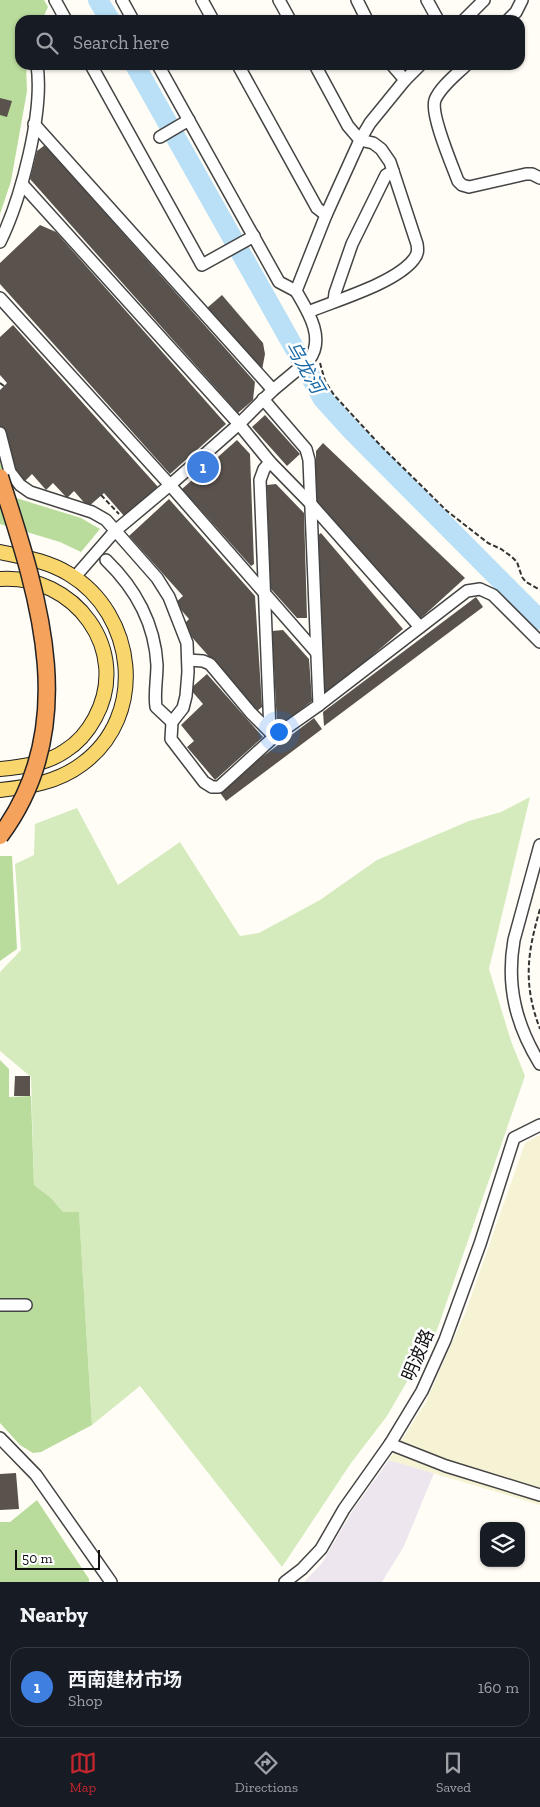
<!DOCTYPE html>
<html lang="en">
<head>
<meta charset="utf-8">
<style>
	:root { --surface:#171b24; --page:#242831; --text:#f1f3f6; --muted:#9ea1a6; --line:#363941; --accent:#c4262e }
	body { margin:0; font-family:"Zilla Slab","Noto Sans SC",serif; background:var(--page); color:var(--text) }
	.controls { position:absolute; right:15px; bottom:15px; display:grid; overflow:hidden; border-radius:10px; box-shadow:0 1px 4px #0004 }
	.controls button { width:45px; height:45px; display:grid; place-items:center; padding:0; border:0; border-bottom:1px solid var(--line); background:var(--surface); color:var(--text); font:25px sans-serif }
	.scale { position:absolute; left:15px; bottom:12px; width:85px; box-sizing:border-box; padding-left:5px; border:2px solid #111; border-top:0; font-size:14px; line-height:18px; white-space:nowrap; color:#111; -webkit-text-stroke:4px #fff; paint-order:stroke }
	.you { position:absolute; left:278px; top:731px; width:18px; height:18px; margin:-12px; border:4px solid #fff; border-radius:50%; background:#1a73e8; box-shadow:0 0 0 8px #1a73e833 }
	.badge { display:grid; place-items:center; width:32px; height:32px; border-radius:50%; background:var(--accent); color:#fff; font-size:16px; font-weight:700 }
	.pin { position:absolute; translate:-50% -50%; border:2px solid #fff; box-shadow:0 1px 5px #0006 }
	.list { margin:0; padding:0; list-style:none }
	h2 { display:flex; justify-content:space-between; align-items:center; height:65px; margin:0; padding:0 20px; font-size:21px }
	h2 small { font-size:16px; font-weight:400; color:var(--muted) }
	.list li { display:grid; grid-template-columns:32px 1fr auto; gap:15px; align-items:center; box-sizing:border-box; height:80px; margin:0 10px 10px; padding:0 10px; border:1px solid var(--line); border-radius:15px }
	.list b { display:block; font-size:19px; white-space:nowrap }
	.list p { margin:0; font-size:16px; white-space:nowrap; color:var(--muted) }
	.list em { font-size:16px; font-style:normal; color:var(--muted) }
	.icon { flex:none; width:28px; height:28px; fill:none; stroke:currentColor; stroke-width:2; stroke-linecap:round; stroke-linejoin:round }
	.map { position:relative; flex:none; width:540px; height:1582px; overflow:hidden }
	.search { position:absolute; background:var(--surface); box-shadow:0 1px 4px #0004; left:15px; right:15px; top:15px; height:55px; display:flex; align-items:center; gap:12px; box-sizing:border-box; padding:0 18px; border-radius:15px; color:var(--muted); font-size:19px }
	.sheet { height:155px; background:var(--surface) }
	nav { display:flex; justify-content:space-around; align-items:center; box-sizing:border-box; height:70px; border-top:1px solid var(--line); background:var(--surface); font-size:14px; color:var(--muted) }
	nav a { display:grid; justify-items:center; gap:2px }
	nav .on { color:var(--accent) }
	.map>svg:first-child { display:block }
</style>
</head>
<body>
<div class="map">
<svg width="540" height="1582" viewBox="0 0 540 1582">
	<rect width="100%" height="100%" fill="#fffdf5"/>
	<path fill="#eee6ef" d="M389,1460L434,1473L404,1546L382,1582H304L322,1563L353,1510Z"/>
	<path fill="#f6f3d4" d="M540,1135V1505L389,1460L426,1402L466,1311L525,1143Z"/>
	<path fill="#d5ebbd" d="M530,797L489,969L511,1041L525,1076L437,1330L387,1416L351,1463L282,1567L140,1386L92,1425L79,1213L63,1212L51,1198L34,1185L31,1077L0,1051V972L21,950L15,864L34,855L35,824L77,808L118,885L180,842L240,936L259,933L320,900L377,860L469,821L501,812Z"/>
	<g fill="#b9dc9c">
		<path d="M0,0H44L48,7L42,20H20V65H26L27,91L11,181L0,214Z"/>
		<path d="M0,450L16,498L81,518L100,529L81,552L60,542L0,524Z"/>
		<path d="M0,856H12L17,949L0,961Z"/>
		<path d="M0,1060L9,1069V1097L31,1096L34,1185L51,1198L63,1212H79L92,1425L41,1452L33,1453L20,1445L0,1423Z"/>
		<path d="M37,1500L89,1579V1582H0V1522H10Z"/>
	</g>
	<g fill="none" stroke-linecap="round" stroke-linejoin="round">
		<g stroke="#b9e0f7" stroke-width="20">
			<path d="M98,0L110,20"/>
			<path d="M135,65L323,399L353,432L540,620"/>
		</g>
	</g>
	<g fill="#5a524d">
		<path d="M0,98L12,101L7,117L0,115Z"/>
		<path d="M45,145L255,382L253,400L238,413L30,179L37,151Z"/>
		<path d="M40,225L56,232L226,424L170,474L0,284V263Z"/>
		<path d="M222,295L263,343L265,354L262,370L207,308Z"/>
		<path d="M13,325L158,487L125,517L104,493L88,507L74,491L67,498L53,483L46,490L32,474L25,481L7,462L0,431V390L7,383L0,375V337Z"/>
		<path d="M265,415L300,454L287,466L252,427Z"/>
		<path d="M237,440L250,454L254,564L251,566L182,489Z"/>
		<path d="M323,443L465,578L420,619L316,500V451Z"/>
		<path d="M276,484L304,513L307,618H297L270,588L267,485Z"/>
		<path d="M169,499L255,596L262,707L257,711L182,626L189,619L175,603L183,596L129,536Z"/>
		<path d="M321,533L403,629L328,694L324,692L317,536Z"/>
		<path d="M476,597L483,607L324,726L323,712Z"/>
		<path d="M283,630L309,659L312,701L284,723H277L272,631Z"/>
		<path d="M207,674L263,737L215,780L187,747L194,741L181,725L203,704L190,689Z"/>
		<path d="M314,718L322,729L226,801L218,790Z"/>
		<path d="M15,1076H30V1096H14Z"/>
		<path d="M16,1473L19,1509L0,1510V1474Z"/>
	</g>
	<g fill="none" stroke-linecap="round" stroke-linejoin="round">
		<g stroke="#444" stroke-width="14">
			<g id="minor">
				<path d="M55,0L66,20"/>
				<path d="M122,0L133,20"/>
				<path d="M202,0L213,20"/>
				<path d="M279,0L290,20"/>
				<path d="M357,0L367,20"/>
				<path d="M427,0L438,20"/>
				<path d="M464,20L484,0"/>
				<path d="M508,20L516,12L522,0"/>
				<path d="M91,65L202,265L254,236"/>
				<path d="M158,65L279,282L296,291"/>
				<path d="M238,65L317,208L326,215"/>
				<path d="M392,65L405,80"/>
				<path d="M466,65C456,75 440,87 435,100C430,114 452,165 458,181L462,185L469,187L526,174H532L540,178"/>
				<path d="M34,124L273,390"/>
				<path d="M160,137L189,120"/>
				<path d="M22,184L239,424L270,462L310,503L420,627"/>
				<path d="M0,242C21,199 44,112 37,65"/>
				<path d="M0,298L170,485L316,652"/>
				<path d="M334,301L335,293L352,244L386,175L393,171"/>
				<path d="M308,312C337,300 396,283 414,259C418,254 418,250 417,244L390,162L381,149L373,143L360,140L348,126L315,65"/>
				<path d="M263,399L306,449L309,460L319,705"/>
				<path d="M0,433L10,472L20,485L30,492L92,512L106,520L157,578L169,597L187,643L188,672L186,696L183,708L172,722L171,739L204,782L212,787H219L275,736L319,705L467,591L480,589L493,595L540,642"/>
				<path d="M270,462L264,469L260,480L270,732"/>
				<path d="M106,560C135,588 155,624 157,665C157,679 154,694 156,707L172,722"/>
				<path d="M74,578L115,531L170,485L239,424L273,390L309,360C326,338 307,310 296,291L326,215L360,140L370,123L405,80L420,65"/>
				<path d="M188,660L203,661L210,664L251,713L273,735"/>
				<path d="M540,845L514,940C506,986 516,1025 540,1064"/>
				<path d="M0,1305H26"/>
				<path d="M0,1438L36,1475L111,1582"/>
				<path d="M390,1444L446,1466L540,1495"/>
				<path d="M285,1582L302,1569L321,1549L344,1509L390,1444L422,1391L445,1340L480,1244L514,1138L540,1125"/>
			</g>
		</g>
		<g stroke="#222" stroke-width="16">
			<g id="major">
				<path d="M0,552C23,557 48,561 69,574C136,614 148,716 82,764C58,782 29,787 0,790"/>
				<path d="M0,579C74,574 132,650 95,718C88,731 78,743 65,751C46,764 22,767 0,769"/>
			</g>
		</g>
		<g stroke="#333" stroke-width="2" stroke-dasharray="5 2.5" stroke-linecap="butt">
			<path d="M320,363L325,381L334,395L380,445L447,511L488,543L501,549L512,557L517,562L522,577L526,582L540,590"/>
			<path d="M0,383L4,386"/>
			<path d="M101,495L119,514"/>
			<path d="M540,909C527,954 523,984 540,1029"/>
		</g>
		<use href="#minor" stroke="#fff" stroke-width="11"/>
		<use href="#major" stroke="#f9d66b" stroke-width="14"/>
		<g stroke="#222" stroke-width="19" stroke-linecap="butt">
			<path id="highway-bridge" d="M0,477C38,595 83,725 0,836"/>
		</g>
		<use href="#highway-bridge" stroke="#f5a25d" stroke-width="16"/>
	</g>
	<g text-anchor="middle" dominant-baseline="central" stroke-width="5" stroke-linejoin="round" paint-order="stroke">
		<g font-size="18" fill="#111" stroke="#fff">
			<text transform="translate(418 1355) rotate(-67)">明波路</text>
		</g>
		<g font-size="19" font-style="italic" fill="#1768a6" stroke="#fff">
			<text transform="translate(305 367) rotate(60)">乌龙河</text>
		</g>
	</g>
</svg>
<div class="controls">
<button><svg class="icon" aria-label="layers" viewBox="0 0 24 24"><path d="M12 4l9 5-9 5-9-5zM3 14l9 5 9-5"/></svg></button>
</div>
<div class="scale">50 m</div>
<div class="you"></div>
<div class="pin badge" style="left:203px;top:467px;background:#3f7fe0">1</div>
<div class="search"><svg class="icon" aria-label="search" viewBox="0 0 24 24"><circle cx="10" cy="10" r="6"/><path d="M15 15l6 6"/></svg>Search here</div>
</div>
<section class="sheet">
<h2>Nearby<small></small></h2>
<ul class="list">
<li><span class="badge" style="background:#3f7fe0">1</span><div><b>西南建材市场</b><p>Shop</p></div><em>160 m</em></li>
</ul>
</section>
<nav>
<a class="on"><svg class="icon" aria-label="map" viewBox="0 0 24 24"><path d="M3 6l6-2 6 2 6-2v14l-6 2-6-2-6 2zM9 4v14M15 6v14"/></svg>Map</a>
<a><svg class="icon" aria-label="directions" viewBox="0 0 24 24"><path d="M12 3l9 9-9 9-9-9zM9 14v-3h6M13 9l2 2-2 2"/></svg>Directions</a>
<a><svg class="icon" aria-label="saved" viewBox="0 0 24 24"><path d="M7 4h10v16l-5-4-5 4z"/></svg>Saved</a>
</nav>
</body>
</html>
